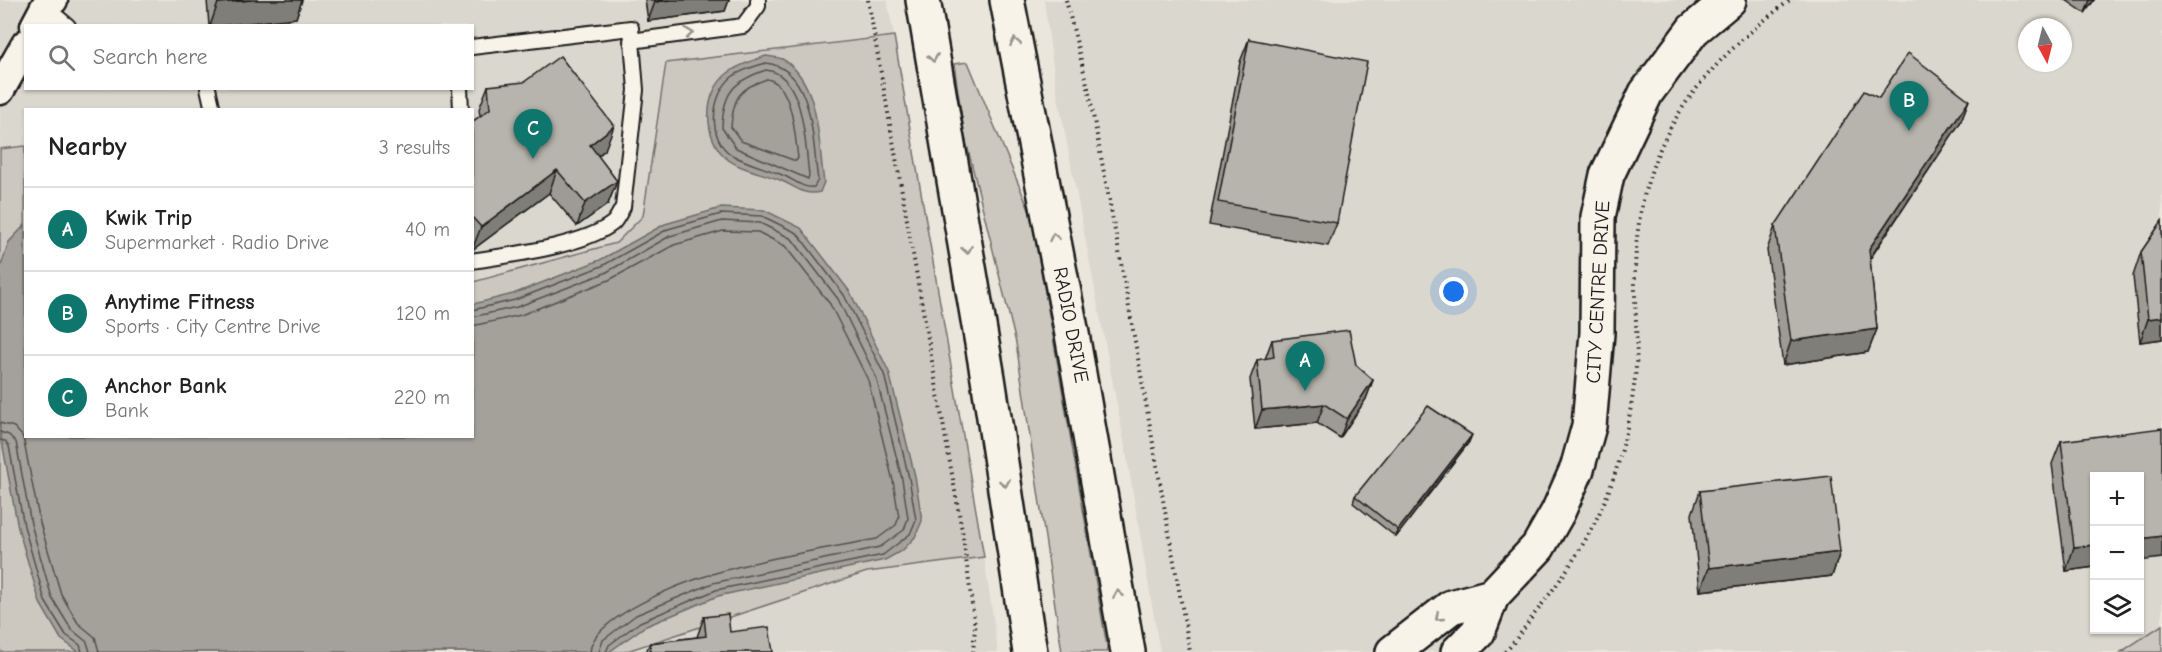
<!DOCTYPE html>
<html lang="en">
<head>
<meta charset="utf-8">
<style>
	:root { --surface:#fff; --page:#f2f2f2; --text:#222; --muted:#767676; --line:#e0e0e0; --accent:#0f766e }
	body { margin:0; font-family:"Comic Neue",sans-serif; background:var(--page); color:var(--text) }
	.controls { position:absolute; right:18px; bottom:18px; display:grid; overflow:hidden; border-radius:0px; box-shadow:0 2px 4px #0004 }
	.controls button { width:54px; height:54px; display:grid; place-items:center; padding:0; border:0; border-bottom:2px solid var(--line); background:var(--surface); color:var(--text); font:30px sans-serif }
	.compass { position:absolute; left:2018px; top:18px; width:54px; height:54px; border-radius:50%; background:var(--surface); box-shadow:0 2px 4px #0004; rotate:173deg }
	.you { position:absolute; left:1454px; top:292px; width:21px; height:21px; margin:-15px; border:4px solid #fff; border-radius:50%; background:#1a73e8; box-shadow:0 0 0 9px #1a73e833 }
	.badge { display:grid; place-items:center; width:39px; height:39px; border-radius:50%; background:var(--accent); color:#fff; font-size:20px; font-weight:700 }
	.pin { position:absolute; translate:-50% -50px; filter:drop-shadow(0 2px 3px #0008) }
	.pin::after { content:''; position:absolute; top:32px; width:21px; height:18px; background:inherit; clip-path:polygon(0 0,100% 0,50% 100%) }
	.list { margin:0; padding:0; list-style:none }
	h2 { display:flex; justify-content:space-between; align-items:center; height:78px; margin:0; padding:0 24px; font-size:26px }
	h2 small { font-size:20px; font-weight:400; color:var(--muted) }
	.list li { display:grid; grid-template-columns:39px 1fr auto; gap:18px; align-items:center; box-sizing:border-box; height:84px; padding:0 24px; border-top:2px solid var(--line) }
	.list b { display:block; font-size:22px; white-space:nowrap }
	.list p { margin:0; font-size:20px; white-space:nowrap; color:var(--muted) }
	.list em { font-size:20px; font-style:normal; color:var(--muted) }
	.icon { flex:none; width:33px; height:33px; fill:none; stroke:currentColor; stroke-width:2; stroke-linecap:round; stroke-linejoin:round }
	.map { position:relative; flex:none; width:2162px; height:652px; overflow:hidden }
	.search { position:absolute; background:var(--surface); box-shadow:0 2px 4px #0004; left:24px; top:24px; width:450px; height:66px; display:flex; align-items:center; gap:15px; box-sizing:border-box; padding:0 21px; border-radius:0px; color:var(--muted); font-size:22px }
	.panel { position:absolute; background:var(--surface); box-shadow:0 2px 4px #0004; left:24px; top:108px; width:450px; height:330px; border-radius:0px }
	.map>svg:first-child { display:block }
</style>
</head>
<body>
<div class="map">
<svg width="2162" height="652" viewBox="0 0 2162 652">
	<rect width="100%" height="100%" fill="#eae6dc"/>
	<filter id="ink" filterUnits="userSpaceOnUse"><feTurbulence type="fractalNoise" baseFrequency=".0167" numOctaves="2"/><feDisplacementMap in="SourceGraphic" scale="12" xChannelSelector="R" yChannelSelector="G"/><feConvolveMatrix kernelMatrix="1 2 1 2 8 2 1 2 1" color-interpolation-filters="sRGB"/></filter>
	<g filter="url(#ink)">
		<g fill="#dad7ce" fill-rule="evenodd">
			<path d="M0,0H887L894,36L666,63L643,216L616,242L473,282L472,110H26L25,146L0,149ZM26,26H472V88H26Z"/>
			<path d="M1044,0H2162V652H1160L1126,452L1055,81ZM2027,27H2063V63H2027ZM2094,476H2140V630H2094Z"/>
			<path d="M984,557L998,652H624L867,572Z"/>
		</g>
		<g fill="#ccc8c0" stroke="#74726e" stroke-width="1.5">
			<path d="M894,36L984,557L867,572L624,652H0V149L25,146L26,436H472L473,282L616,243L643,216L666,63Z"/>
			<path d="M968,62L1032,217L1108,652H1062L1016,343L964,133L954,64Z"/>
			<path d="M2162,625V652H2121Z"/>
		</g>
		<g fill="#a3a19a" stroke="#6d6c68" stroke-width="1.5">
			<path d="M766,56C771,57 780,57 784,60C821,84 818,144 824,182L820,192C804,196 796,187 782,181C765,173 740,170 726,158C703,138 702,93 728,73C738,65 754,60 766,56Z"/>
			<path d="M721,208L764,210L801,228L850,292L889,372L915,476L922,521L915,537L903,550L885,560L718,596L644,627L609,652H79L61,639L40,603L18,528L0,431V269L9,242L25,225L26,436H472L473,304L513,294L600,260L665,224Z"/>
		</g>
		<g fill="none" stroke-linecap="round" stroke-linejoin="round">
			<g stroke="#52514e" stroke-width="1.5">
				<path d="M766,63C815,69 812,143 818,180L814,187C802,189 792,178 780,174C765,168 746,163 732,155C707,140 710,95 732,77C741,70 755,66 766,63Z"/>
				<path d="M766,70C805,74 805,146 809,175L808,179L736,148L722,128C723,93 733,81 766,70Z"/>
				<path d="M767,79C793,83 795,137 798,158L796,161L741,141L731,127C733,98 739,88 767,79Z"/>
				<path d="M472,310L515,300L602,266L668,229L721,214L762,216L797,233L844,295L884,374L909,478L916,520L910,534L883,555L716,590L640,622L609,645L606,652"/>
				<path d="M472,317L517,307L605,273L670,236L722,221L760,223L792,239L838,299L876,377L902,479L908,518L904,530L880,547L713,583L636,615L603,640L599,652"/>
				<path d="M472,326L521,315L609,280L674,245L723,231L758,232L785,246L830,304L868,380L893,481L899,517L896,525L877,539C822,549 765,558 712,574C682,583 591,618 590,652"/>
				<path d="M0,423L14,427L23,437L40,523L61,594L78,623L95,637L99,652"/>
				<path d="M0,432L9,435L16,442L31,524L52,598L71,629L87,642L90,652"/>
				<path d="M0,440L5,441L9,446L24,526L45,601L66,635L80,645L82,652"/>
			</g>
			<g stroke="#1c1c1c" stroke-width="18">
				<g id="lane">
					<path d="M45,7L68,26"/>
					<path d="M631,41L743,26L758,6V0"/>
					<path d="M472,47L631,28L636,90L623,207C620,212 617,219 613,223C584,246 509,255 472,261"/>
					<path d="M208,88L213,110"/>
					<path d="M460,88L461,110"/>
				</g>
			</g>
			<g stroke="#1c1c1c" stroke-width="33">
				<g id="street">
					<path d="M35,26L45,7L53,0"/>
					<path d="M0,90L26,44"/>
				</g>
			</g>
			<g stroke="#1c1c1c" stroke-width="38">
				<g id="secondary">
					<path d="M923,0L988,378L1030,652"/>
					<path d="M1007,0L1072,334L1128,652"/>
					<path d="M1393,652L1451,607L1492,596"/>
					<path d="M1458,652L1478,632L1492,596L1538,547L1558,512L1577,469L1589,426L1597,333L1598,217L1607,175L1646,93L1693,30L1729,0"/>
				</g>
			</g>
			<g stroke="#1c1c1c" stroke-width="4" stroke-dasharray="1.5 4.5" stroke-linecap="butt">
				<path d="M868,0L963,536L975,627L973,652"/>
				<path d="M1066,0L1088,88L1122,268L1190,652"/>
				<path d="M1505,652C1517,640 1526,625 1536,612C1597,534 1623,477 1635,378C1639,343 1634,308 1635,273C1637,146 1693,74 1790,0"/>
			</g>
			<use href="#lane" stroke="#f7f3e8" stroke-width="14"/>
			<use href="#street" stroke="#f7f3e8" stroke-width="28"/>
			<use href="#secondary" stroke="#f7f3e8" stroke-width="33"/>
		</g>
		<g fill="#9d9b94" stroke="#1c1c1c" stroke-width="1.5">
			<path d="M207,0H302L296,18L220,26H209Z"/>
			<path d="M645,0H729L725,11L648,21Z"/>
			<path d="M2066,0H2094L2085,13Z"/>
			<path d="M1249,39L1337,223L1328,246L1209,225L1240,62Z"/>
			<path d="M488,86L605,150L598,156L617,181L608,204L577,226L549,193L472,250V122L480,116L479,109Z"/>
			<path d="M1879,98L1969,100L1960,123L1870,259L1877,329L1868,352L1783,365L1767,250L1775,226Z"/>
			<path d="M2162,221V339L2140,342L2133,276L2141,252Z"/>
			<path d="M1272,340L1356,365L1373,380L1366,399L1340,438L1317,423L1255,429L1250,379L1257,360L1265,359Z"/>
			<path d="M2061,441L2094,477V567L2066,571L2052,464Z"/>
			<path d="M1469,442L1396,537L1353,503L1355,496Z"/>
			<path d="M1700,491L1840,552L1832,576L1700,591L1692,514Z"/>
			<path d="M704,617L730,632L773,652H646L650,643L697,637Z"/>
		</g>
		<g fill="#7f7e78" stroke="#1c1c1c" stroke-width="1.5">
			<path d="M251,0H302L296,18L220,26H210L218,3Z"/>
			<path d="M671,0H729L725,11L648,21L655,2Z"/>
			<path d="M2090,0H2094L2085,13Z"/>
			<path d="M1969,100L1960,123L1860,273L1869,249Z"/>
			<path d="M614,126L605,150L581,168L590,145Z"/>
			<path d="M557,170L549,193L472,250L481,227Z"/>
			<path d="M617,181L608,204L577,226L585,203Z"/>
			<path d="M2162,317V339L2140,342L2148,319Z"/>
			<path d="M1877,329L1868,352L1783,365L1791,341Z"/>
			<path d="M1373,380L1366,399L1340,438L1347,419Z"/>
			<path d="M1324,404L1317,423L1255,429L1262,410Z"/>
			<path d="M1472,435L1469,442L1396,537L1398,530Z"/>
			<path d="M2162,536V558L2139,561V539Z"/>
			<path d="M2094,545V567L2066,571L2074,547Z"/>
			<path d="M1840,552L1832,576L1700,591L1709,568Z"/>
		</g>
		<g fill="#b6b4ac" stroke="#1c1c1c" stroke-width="1.5">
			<path d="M217,0H251L218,3Z"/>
			<path d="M655,0H671L655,2Z"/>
			<path d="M1249,39L1367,62L1337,223L1218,202Z"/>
			<path d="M1908,53L1969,100L1869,249L1877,329L1791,341L1775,226L1864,91L1879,98Z"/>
			<path d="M560,56L614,126L590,145L617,181L585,203L557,170L481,227L472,217V122L490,109L488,86L524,82Z"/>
			<path d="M2162,221V317L2148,319L2141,252Z"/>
			<path d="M1349,330L1356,365L1373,380L1347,419L1324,404L1262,410L1257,360L1274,357L1272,340Z"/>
			<path d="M1428,406L1472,435L1398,530L1355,496Z"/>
			<path d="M2162,428V536L2139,539V477H2094V545L2074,547L2061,441Z"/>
			<path d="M1831,476L1840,552L1709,568L1700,491Z"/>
			<path d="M728,614L730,632L769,627L773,652H651L650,643L706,636L704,617Z"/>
		</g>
		<defs><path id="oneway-chevron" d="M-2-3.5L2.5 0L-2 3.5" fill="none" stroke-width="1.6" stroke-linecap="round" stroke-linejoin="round" transform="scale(1.5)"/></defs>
		<g stroke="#94928c">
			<use href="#oneway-chevron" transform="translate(689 33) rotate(-7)"/>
			<use href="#oneway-chevron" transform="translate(1015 42) rotate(-101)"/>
			<use href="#oneway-chevron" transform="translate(933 58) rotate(80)"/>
			<use href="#oneway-chevron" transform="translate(1054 237) rotate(-101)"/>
			<use href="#oneway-chevron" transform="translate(967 250) rotate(80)"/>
			<use href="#oneway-chevron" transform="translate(1005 483) rotate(81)"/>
			<use href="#oneway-chevron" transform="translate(1118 594) rotate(-99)"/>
			<use href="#oneway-chevron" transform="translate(1439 617) rotate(139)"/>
		</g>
	</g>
	<g text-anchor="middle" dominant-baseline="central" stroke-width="4.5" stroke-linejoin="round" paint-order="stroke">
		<g font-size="20" fill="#1c1c1c" stroke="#f7f3e8">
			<text transform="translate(1598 292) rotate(-87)">CITY CENTRE DRIVE</text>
			<text transform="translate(1071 325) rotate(79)">RADIO DRIVE</text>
		</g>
	</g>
</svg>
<div class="controls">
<button>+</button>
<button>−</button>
<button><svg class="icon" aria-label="layers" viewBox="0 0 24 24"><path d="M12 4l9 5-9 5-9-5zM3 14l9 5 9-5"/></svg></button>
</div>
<svg class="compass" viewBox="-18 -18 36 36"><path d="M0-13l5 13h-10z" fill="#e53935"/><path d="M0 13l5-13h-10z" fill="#767676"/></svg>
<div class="you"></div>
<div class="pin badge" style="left:1305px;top:391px">A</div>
<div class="pin badge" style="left:1909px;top:131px">B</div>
<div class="pin badge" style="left:533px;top:159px">C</div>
<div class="search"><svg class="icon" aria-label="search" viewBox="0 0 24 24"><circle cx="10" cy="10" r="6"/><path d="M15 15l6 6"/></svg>Search here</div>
<section class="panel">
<h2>Nearby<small>3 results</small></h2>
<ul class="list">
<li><span class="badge">A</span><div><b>Kwik Trip</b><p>Supermarket · Radio Drive</p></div><em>40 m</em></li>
<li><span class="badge">B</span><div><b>Anytime Fitness</b><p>Sports · City Centre Drive</p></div><em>120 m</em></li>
<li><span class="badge">C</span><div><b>Anchor Bank</b><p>Bank</p></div><em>220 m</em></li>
</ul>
</section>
</div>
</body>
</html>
